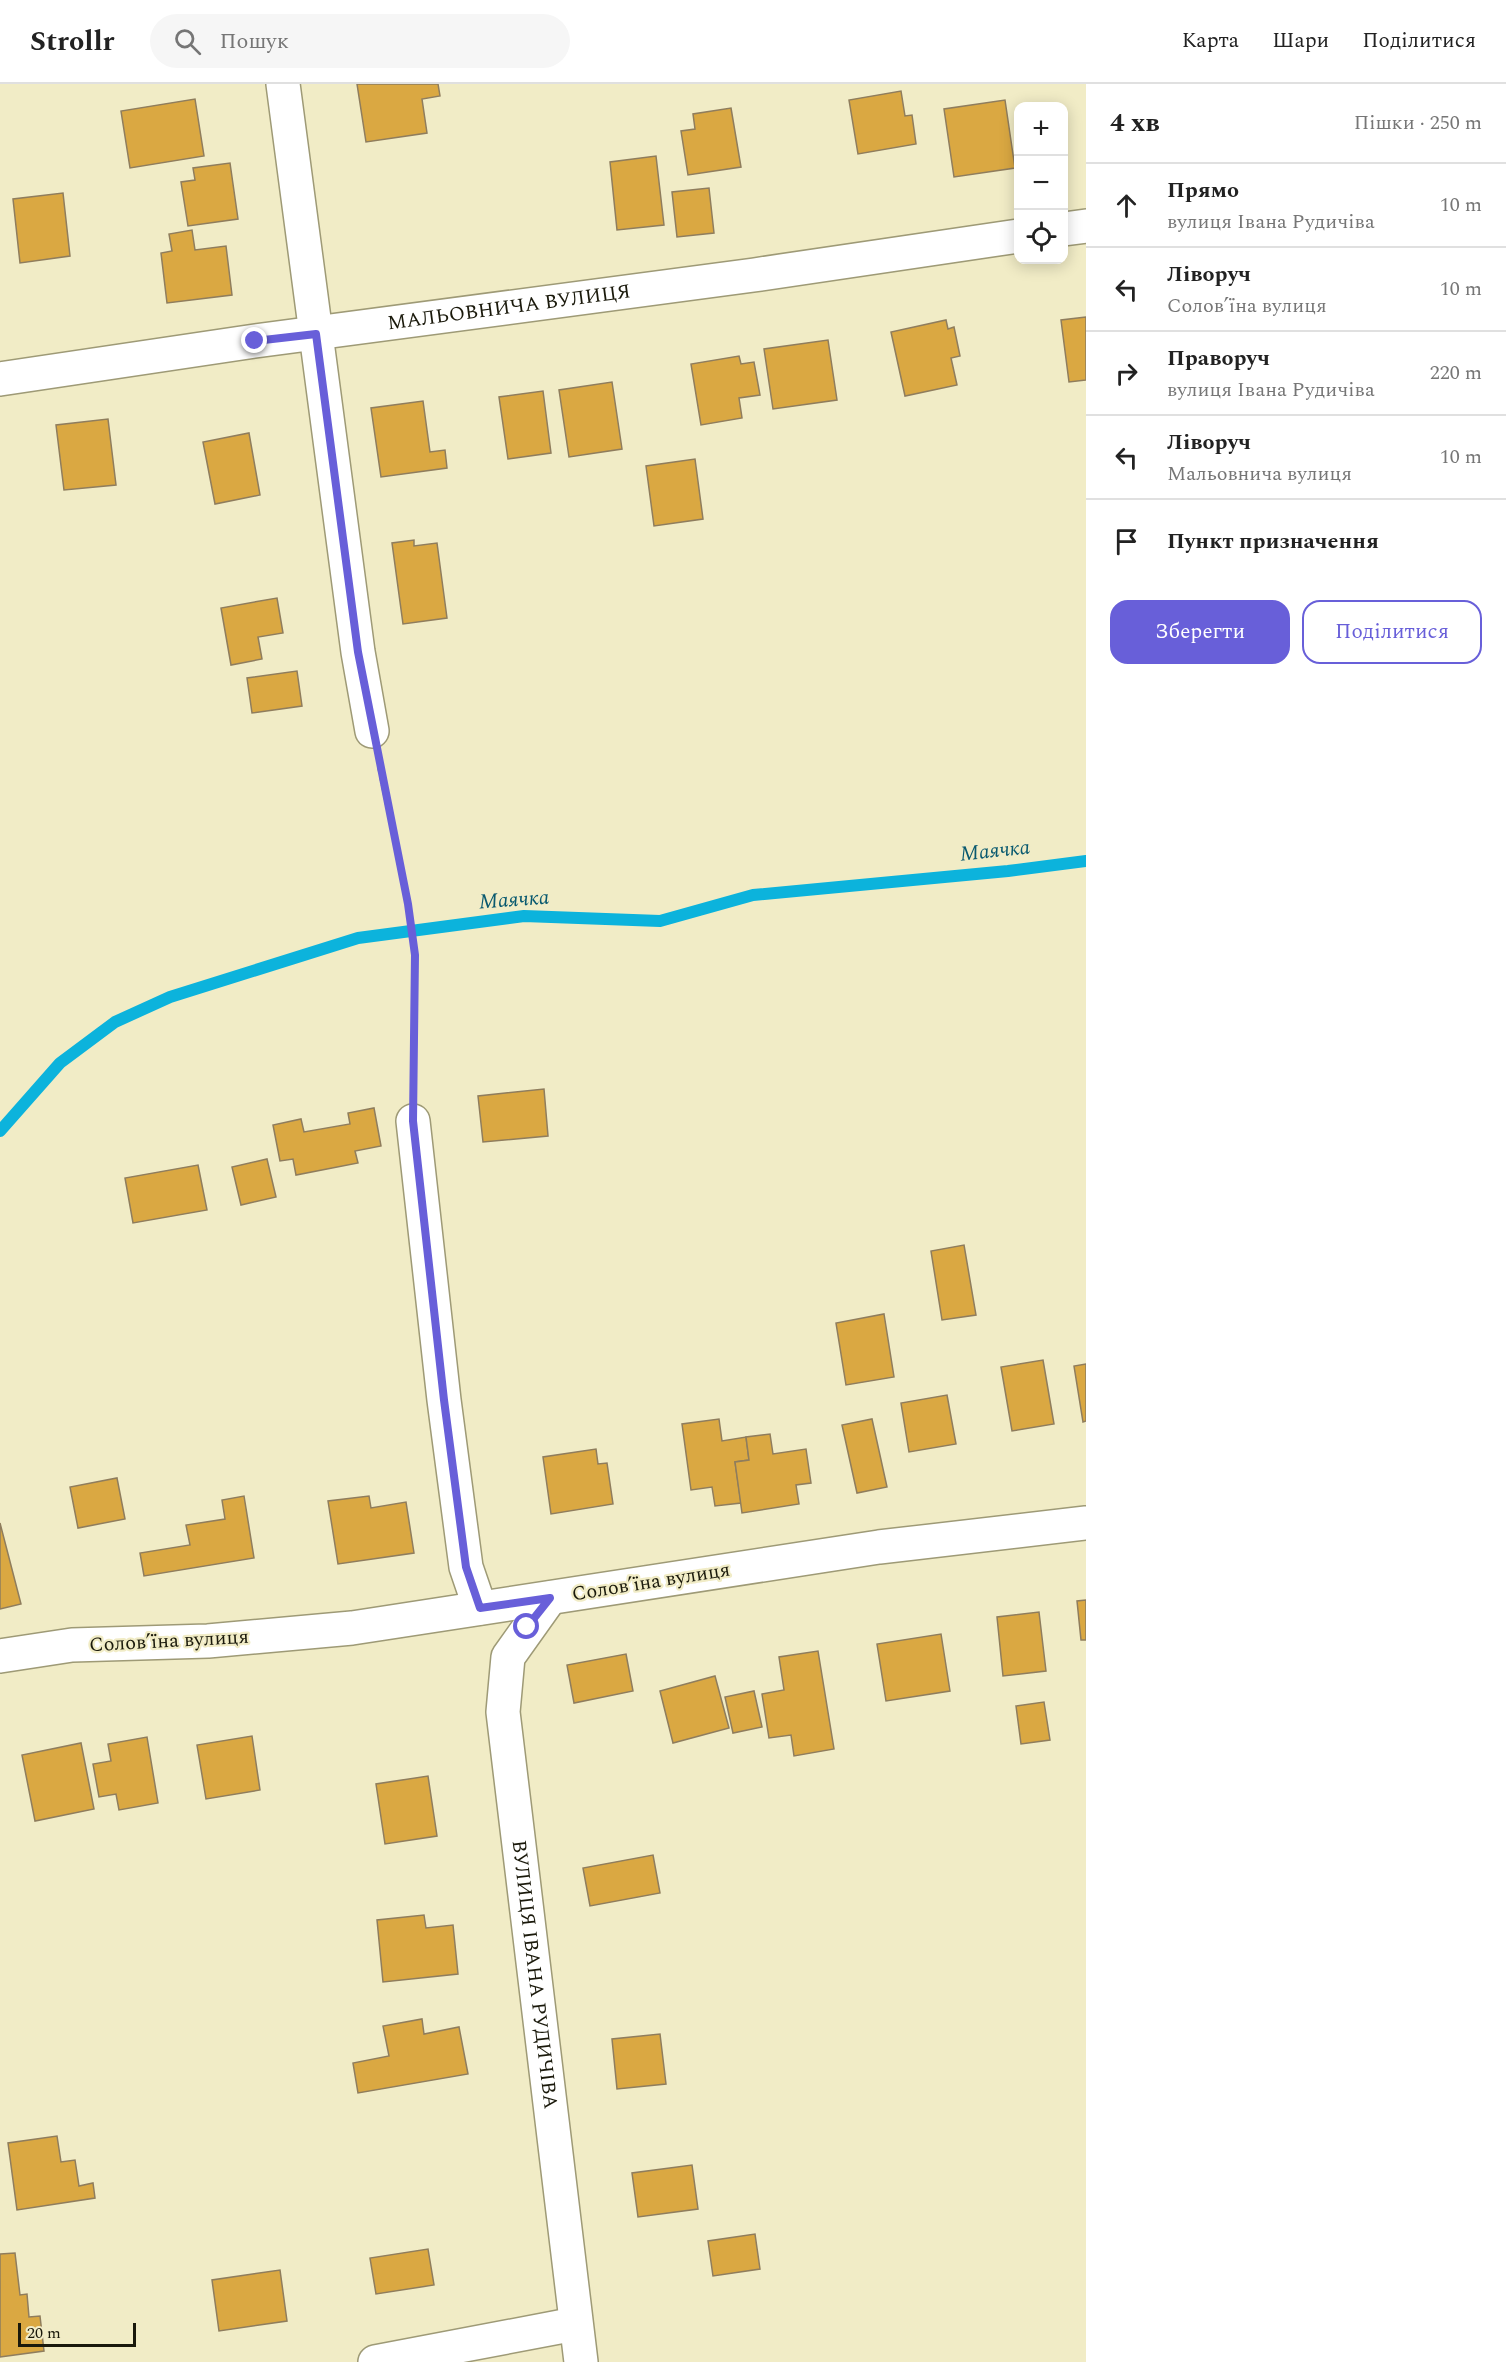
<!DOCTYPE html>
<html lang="uk">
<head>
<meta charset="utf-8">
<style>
	:root { --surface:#fff; --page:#f6f6f6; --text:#222; --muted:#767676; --line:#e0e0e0; --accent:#685fd9 }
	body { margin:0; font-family:Spectral,serif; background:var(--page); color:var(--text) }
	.controls { position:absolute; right:18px; top:18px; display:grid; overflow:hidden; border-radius:12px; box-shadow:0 3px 15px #0003 }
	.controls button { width:54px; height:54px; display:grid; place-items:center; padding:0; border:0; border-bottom:2px solid var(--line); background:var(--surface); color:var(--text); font:30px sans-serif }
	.scale { position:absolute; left:18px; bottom:15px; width:118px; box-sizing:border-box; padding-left:6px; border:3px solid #1a190b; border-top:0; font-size:16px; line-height:21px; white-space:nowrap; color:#1a190b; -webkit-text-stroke:4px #f1ecc6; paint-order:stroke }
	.stop { position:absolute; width:18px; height:18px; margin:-14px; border:4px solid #685fd9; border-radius:50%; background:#fff }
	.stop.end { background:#685fd9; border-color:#fff; box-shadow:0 2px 6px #0008 }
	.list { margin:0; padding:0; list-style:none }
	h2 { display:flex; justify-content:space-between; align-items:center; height:78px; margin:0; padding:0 24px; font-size:26px }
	h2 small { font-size:20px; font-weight:400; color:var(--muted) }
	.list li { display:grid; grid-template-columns:39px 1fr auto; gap:18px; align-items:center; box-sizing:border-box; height:84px; padding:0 24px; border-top:2px solid var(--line) }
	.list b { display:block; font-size:22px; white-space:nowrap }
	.list p { margin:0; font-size:20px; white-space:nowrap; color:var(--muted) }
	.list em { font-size:20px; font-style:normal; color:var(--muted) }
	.actions { display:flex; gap:12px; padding:18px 24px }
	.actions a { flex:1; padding:14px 0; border:2px solid var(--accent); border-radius:18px; text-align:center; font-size:21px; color:var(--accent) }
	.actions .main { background:var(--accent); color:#fff }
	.icon { flex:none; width:33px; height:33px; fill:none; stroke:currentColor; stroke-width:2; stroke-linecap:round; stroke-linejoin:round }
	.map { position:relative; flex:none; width:1086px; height:2278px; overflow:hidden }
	header { display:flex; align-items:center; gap:36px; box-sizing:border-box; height:84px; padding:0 30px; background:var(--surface); border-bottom:2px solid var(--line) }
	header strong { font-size:28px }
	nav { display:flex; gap:33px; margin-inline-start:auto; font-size:21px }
	.search { width:420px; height:54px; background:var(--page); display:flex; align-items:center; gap:15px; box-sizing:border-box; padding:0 21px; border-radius:33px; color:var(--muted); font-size:22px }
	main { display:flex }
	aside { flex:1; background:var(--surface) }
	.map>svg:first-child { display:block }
</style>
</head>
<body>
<header>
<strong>Strollr</strong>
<div class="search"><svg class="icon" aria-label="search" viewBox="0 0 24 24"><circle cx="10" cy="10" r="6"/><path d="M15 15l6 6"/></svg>Пошук</div>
<nav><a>Карта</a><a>Шари</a><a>Поділитися</a></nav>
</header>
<main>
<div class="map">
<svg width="1086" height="2278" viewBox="0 0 1086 2278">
	<rect width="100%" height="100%" fill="#f1ecc6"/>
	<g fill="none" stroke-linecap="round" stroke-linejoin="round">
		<path stroke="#0cb3dc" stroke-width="12" d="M0,1047L60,979L115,938L170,913L358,854L524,832L660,837L753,811L1008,787L1086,777"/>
	</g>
	<g fill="#daa842" stroke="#8f7d5d" stroke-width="1.5">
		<path d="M357,0H438L440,12L422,15L427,49L366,58Z"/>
		<path d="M901,7L905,32L912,31L916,60L858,70L849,16Z"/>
		<path d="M195,15L204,72L130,84L121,27Z"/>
		<path d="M1005,16L1015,84L954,93L944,25Z"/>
		<path d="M731,24L741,83L688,91L681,47L695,45L693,30Z"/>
		<path d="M656,72L664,141L617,146L610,78Z"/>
		<path d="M230,79L238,135L188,142L181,98L195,96L193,84Z"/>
		<path d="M709,104L714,149L677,153L672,108Z"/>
		<path d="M63,109L70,172L20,179L13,115Z"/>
		<path d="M192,146L195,166L226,162L232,211L167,219L161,169L172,167L169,150Z"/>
		<path d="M1086,233V296L1069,298L1061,236Z"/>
		<path d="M946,236L948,245L954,243L960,272L951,274L957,301L905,312L891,248Z"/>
		<path d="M828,256L837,316L773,325L764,265Z"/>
		<path d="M739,272L741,280L754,278L760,311L739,314L742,334L701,341L691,280Z"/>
		<path d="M612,298L622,365L569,373L559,306Z"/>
		<path d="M543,307L551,369L508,375L499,313Z"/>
		<path d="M423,317L430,368L445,366L447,384L381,393L371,324Z"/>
		<path d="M108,335L116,401L64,406L56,341Z"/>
		<path d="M249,349L260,411L215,420L203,358Z"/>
		<path d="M695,375L703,435L654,442L646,382Z"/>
		<path d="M414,456V462L437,459L447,534L403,540L392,459Z"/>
		<path d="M277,514L283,549L258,553L262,575L231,581L221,524Z"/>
		<path d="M297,587L302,622L252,629L247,594Z"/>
		<path d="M544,1005L548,1052L483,1058L478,1012Z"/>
		<path d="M374,1024L381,1062L355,1067L358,1079L296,1091L293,1075L280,1077L273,1041L301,1035L304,1048L350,1040L348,1029Z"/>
		<path d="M267,1075L276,1113L241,1121L232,1083Z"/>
		<path d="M198,1081L207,1126L133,1139L125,1094Z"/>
		<path d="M964,1161L976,1231L942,1236L931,1167Z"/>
		<path d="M884,1230L894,1293L846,1301L836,1239Z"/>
		<path d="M1043,1276L1054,1340L1012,1347L1001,1283Z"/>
		<path d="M1086,1280V1337L1083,1338L1074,1282Z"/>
		<path d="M947,1311L956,1360L909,1368L901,1319Z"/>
		<path d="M719,1335L722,1357L746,1353L749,1376L735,1378L741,1419L715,1422L712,1403L691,1406L682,1340Z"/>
		<path d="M872,1335L887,1403L857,1409L842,1341Z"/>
		<path d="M770,1350L773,1370L806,1365L811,1399L796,1401L799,1420L742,1429L735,1378L749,1376L746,1353Z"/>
		<path d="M596,1365L598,1380L607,1379L613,1420L551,1430L543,1373Z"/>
		<path d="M117,1394L125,1435L78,1444L70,1403Z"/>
		<path d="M244,1412L254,1474L144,1492L140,1469L190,1461L186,1441L225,1435L222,1416Z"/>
		<path d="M369,1412L371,1424L406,1418L414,1469L338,1480L328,1417Z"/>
		<path d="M0,1439L21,1520L0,1525Z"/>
		<path d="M1086,1516V1556H1081L1077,1517Z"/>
		<path d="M1039,1528L1046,1587L1003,1592L997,1533Z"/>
		<path d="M941,1550L950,1607L886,1617L877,1560Z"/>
		<path d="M818,1567L834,1665L794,1672L791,1651L769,1654L762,1610L784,1606L779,1573Z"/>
		<path d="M626,1570L633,1607L574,1619L567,1581Z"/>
		<path d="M715,1592L729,1644L673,1659L660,1607Z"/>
		<path d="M754,1607L762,1643L733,1649L725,1613Z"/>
		<path d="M1044,1618L1050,1656L1021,1660L1016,1622Z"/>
		<path d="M252,1652L260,1706L206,1715L197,1661Z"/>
		<path d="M147,1653L158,1719L119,1726L116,1710L99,1713L93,1680L111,1677L108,1660Z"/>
		<path d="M81,1659L94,1725L35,1737L22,1671Z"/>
		<path d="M428,1692L437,1752L385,1760L376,1700Z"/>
		<path d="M653,1771L660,1809L590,1822L583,1784Z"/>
		<path d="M424,1831L426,1844L453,1841L458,1890L383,1898L377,1836Z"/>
		<path d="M422,1935L424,1950L459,1943L468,1990L358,2009L353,1979L389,1972L383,1942Z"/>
		<path d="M660,1950L666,2000L617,2005L612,1955Z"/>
		<path d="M57,2052L61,2078L75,2076L79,2102L93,2099L95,2114L17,2126L8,2059Z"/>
		<path d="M692,2081L698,2125L638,2133L632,2089Z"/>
		<path d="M755,2150L760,2185L713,2192L708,2157Z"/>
		<path d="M428,2165L434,2201L376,2210L370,2174Z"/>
		<path d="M15,2169L20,2211L27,2210L29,2233L40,2232L44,2267L0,2273V2170Z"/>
		<path d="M280,2186L287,2237L219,2247L212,2196Z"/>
	</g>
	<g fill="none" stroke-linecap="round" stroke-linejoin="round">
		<g stroke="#9e9a76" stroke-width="36">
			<g id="street">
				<path d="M283,0L358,568L372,647"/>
				<path d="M1064,145L1086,142"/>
				<path id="s1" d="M0,295L255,257L754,191L1018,152"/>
				<path d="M413,1037L444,1316L466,1483L480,1524"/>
				<path id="s2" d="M550,1514L508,1573L503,1628L581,2278"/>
				<path d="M0,1572L72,1561L208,1557L352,1544L879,1463L1086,1439"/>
				<path d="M375,2278L575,2240"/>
			</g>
		</g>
		<path stroke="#838066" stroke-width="4" stroke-dasharray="6 3" stroke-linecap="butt" d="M379,683L408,821L415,871L413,1002"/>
		<use href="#street" stroke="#fff" stroke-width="33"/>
	</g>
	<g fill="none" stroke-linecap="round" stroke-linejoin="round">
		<path stroke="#685fd9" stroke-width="8" d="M255,257L316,250L358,568L408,820L415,871L413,1037L444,1316L466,1483L480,1524L550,1514L527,1543"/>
	</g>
	<g text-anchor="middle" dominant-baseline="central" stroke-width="4.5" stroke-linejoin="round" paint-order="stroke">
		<g font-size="20" fill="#1a190b" stroke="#f1ecc6">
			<text stroke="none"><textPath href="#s1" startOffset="514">МАЛЬОВНИЧА ВУЛИЦЯ</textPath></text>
			<text transform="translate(651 1498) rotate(-9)">Соловʼїна вулиця</text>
			<text transform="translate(169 1557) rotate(-3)">Соловʼїна вулиця</text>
			<text stroke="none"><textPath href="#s2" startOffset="392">ВУЛИЦЯ ІВАНА РУДИЧІВА</textPath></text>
		</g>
		<g font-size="21" font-style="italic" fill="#09596f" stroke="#f1ecc6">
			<text transform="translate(995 767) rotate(-6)">Маячка</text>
			<text transform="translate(514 816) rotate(-4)">Маячка</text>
		</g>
	</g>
</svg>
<div class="controls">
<button>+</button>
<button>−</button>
<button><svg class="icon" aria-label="locate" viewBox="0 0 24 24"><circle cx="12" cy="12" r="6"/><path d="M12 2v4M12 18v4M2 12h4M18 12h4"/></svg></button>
</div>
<div class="scale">20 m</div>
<div class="stop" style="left:527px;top:1543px"></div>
<div class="stop end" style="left:255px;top:257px"></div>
</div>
<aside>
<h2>4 хв<small>Пішки · 250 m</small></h2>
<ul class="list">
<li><svg class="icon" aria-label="ahead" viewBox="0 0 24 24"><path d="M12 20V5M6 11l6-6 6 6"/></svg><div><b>Прямо</b><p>вулиця Івана Рудичіва</p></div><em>10 m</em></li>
<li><svg class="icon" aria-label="left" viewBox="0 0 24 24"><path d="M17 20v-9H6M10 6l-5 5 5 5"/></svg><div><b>Ліворуч</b><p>Соловʼїна вулиця</p></div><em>10 m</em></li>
<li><svg class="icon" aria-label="right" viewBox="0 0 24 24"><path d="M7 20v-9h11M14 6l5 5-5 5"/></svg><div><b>Праворуч</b><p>вулиця Івана Рудичіва</p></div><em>220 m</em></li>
<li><svg class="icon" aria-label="left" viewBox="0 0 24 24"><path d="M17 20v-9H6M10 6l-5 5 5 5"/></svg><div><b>Ліворуч</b><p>Мальовнича вулиця</p></div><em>10 m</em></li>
<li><svg class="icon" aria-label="arrive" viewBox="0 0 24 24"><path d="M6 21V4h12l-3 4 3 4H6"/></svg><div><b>Пункт призначення</b></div></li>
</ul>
<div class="actions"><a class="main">Зберегти</a><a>Поділитися</a></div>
</aside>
</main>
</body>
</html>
